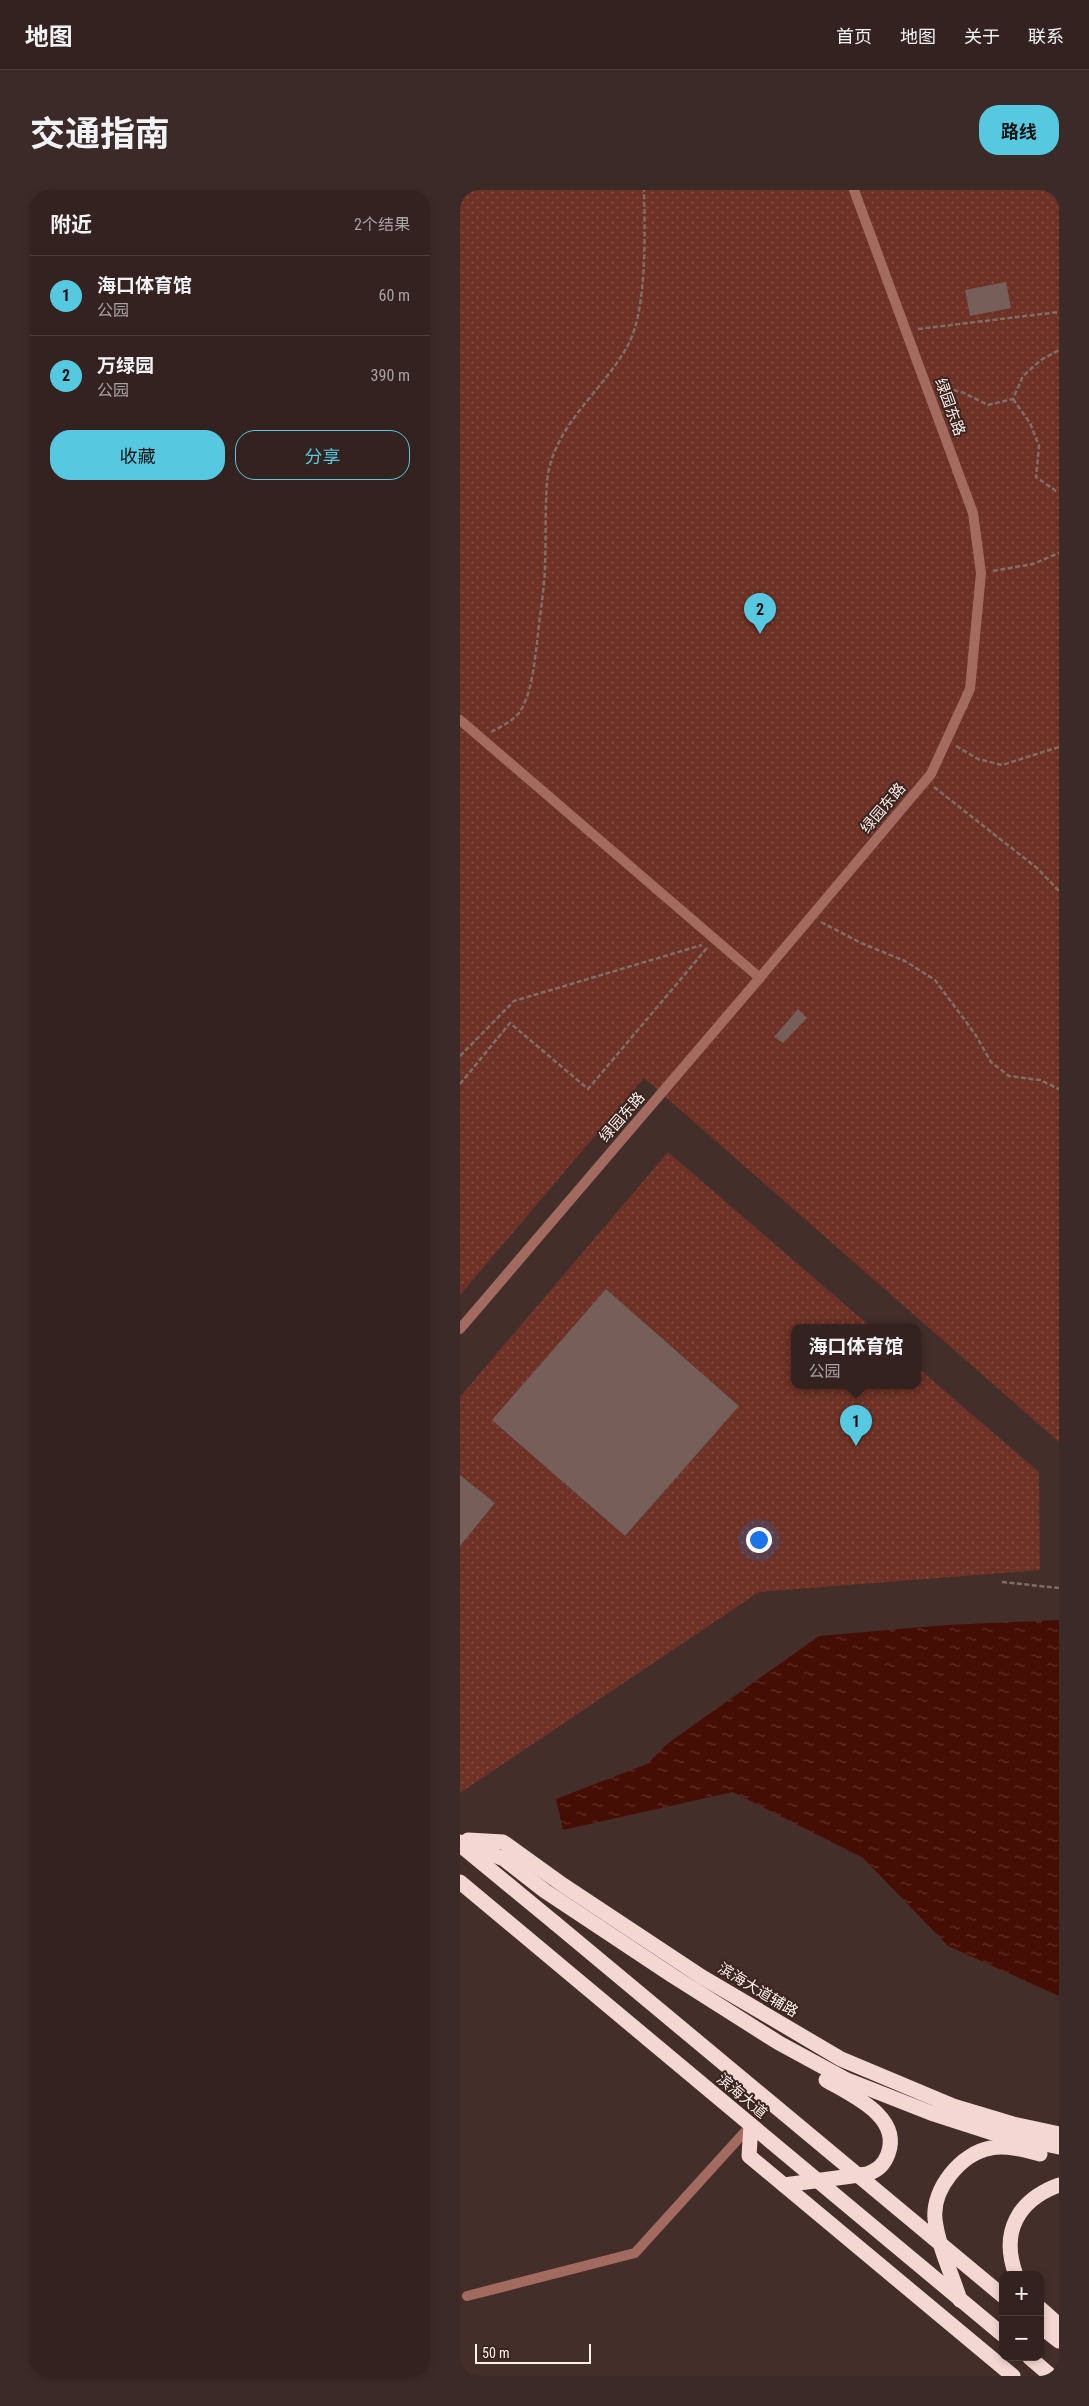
<!DOCTYPE html>
<html lang="zh">
<head>
<meta charset="utf-8">
<style>
	:root { --surface:#33221f; --page:#3b2a28; --text:#f1f3f6; --muted:#a9a4a4; --line:#4e3f3d; --accent:#56c9e0 }
	body { margin:0; font-family:"Roboto Condensed","Noto Sans SC",sans-serif; background:var(--page); color:var(--text) }
	.controls { position:absolute; right:15px; bottom:15px; display:grid; overflow:hidden; border-radius:10px; box-shadow:0 2px 8px #0003 }
	.controls button { width:45px; height:45px; display:grid; place-items:center; padding:0; border:0; border-bottom:1px solid var(--line); background:var(--surface); color:var(--text); font:25px sans-serif }
	.scale { position:absolute; left:15px; bottom:12px; width:116px; box-sizing:border-box; padding-left:5px; border:2px solid #fff0ec; border-top:0; font-size:14px; line-height:18px; white-space:nowrap; color:#fff0ec; -webkit-text-stroke:4px #39241f; paint-order:stroke }
	.you { position:absolute; left:298px; top:1349px; width:18px; height:18px; margin:-12px; border:4px solid #fff; border-radius:50%; background:#1a73e8; box-shadow:0 0 0 8px #1a73e833 }
	.badge { display:grid; place-items:center; width:32px; height:32px; border-radius:50%; background:var(--accent); color:#111; font-size:16px; font-weight:700 }
	.pin { position:absolute; translate:-50% -41px; filter:drop-shadow(0 1px 2px #0008) }
	.pin::after { content:''; position:absolute; top:26px; width:18px; height:15px; background:inherit; clip-path:polygon(0 0,100% 0,50% 100%) }
	.popup { position:absolute; left:331px; top:1134px; width:130px; height:65px; box-sizing:border-box; display:grid; place-content:center; border-radius:10px; background:var(--surface); filter:drop-shadow(0 1px 4px #0005); font-size:16px; white-space:nowrap; color:var(--muted) }
	.popup b { font-size:19px; color:var(--text) }
	.popup::after { content:''; position:absolute; left:50%; top:100%; margin-left:-10px; border:10px solid transparent; border-top-color:var(--surface) }
	.list { margin:0; padding:0; list-style:none }
	h2 { display:flex; justify-content:space-between; align-items:center; height:65px; margin:0; padding:0 20px; font-size:21px }
	h2 small { font-size:16px; font-weight:400; color:var(--muted) }
	.list li { display:grid; grid-template-columns:32px 1fr auto; gap:15px; align-items:center; box-sizing:border-box; height:80px; padding:0 20px; border-top:1px solid var(--line) }
	.list b { display:block; font-size:19px; white-space:nowrap }
	.list p { margin:0; font-size:16px; white-space:nowrap; color:var(--muted) }
	.list em { font-size:16px; font-style:normal; color:var(--muted) }
	.actions { display:flex; gap:10px; padding:15px 20px }
	.actions a { flex:1; padding:11px 0; border:1px solid var(--accent); border-radius:20px; text-align:center; font-size:18px; color:var(--accent) }
	.actions .main { background:var(--accent); color:#111 }
	.map { position:relative; flex:none; width:599px; height:2186px; overflow:hidden; border-radius:20px }
	header { display:flex; align-items:center; gap:30px; box-sizing:border-box; height:70px; padding:0 25px; background:var(--surface); border-bottom:1px solid var(--line) }
	header strong { font-size:24px }
	nav { display:flex; gap:28px; margin-inline-start:auto; font-size:18px }
	.intro { display:flex; align-items:center; justify-content:space-between; box-sizing:border-box; height:120px; padding:0 30px }
	h1 { margin:0; font-size:35px }
	.button { padding:12px 22px; border-radius:20px; background:var(--accent); color:#111; font-size:18px; font-weight:700 }
	main { display:flex; gap:30px; padding:0 30px }
	aside { flex:1; background:var(--surface); border-radius:20px; box-shadow:0 2px 8px #0003 }
	.map>svg:first-child { display:block }
</style>
</head>
<body>
<header>
<strong>地图</strong>
<nav><a>首页</a><a>地图</a><a>关于</a><a>联系</a></nav>
</header>
<div class="intro"><h1>交通指南</h1><a class="button">路线</a></div>
<main>
<aside>
<h2>附近<small>2个结果</small></h2>
<ul class="list">
<li><span class="badge">1</span><div><b>海口体育馆</b><p>公园</p></div><em>60 m</em></li>
<li><span class="badge">2</span><div><b>万绿园</b><p>公园</p></div><em>390 m</em></li>
</ul>
<div class="actions"><a class="main">收藏</a><a>分享</a></div>
</aside>
<div class="map">
<svg width="599" height="2186" viewBox="0 0 599 2186">
	<defs>
		<pattern id="park-dots" width="8" height="8" patternUnits="userSpaceOnUse" patternTransform="scale(1.25)"><rect width="8" height="8" fill="#6d3125"/><path d="M2 2h.1M6 6h.1" fill="none" stroke="#834f45" stroke-width="1.8" stroke-linecap="round"/></pattern>
		<pattern id="water-ripples" width="26" height="14" patternUnits="userSpaceOnUse" patternTransform="scale(1.25)"><rect width="26" height="14" fill="#450e05"/><path d="M2 4q2-2 4 0t4 0M15 11q2-2 4 0t4 0" fill="none" stroke="#61312a"/></pattern>
	</defs>
	<rect width="100%" height="100%" fill="#442e29"/>
	<g fill="url(#park-dots)" fill-rule="evenodd">
		<path d="M0,0H599V1252L184,888L0,1105Z"/>
		<path d="M208,962L411,1137H335V1195H457V1177L579,1282L580,1380L299,1402L0,1603V1356L35,1313L0,1285V1207ZM146,1099L278,1215L165,1346L33,1230Z"/>
	</g>
	<path fill="url(#water-ripples)" d="M599,1430V1806L488,1756L403,1668L273,1602L103,1640L96,1609L187,1574L207,1554L359,1446L486,1435Z"/>
	<g fill="#775f59">
		<path d="M546,92L551,118L510,126L505,100Z"/>
		<path d="M338,819L347,828L323,853L314,847Z"/>
		<path d="M146,1099L279,1216L165,1346L32,1230Z"/>
		<path d="M0,1285L35,1313L0,1356Z"/>
	</g>
	<g fill="none" stroke-linecap="round" stroke-linejoin="round">
		<g stroke="#806d68" stroke-width="2.5" stroke-dasharray="5 2.5" stroke-linecap="butt">
			<path d="M458,139L599,122"/>
			<path d="M479,196L504,203L528,215L553,209L563,186L581,170L599,160"/>
			<path d="M553,209L570,233L579,256L576,287L596,301H599"/>
			<path d="M533,381L573,374L599,363"/>
			<path d="M31,542C42,536 55,530 61,520C72,501 74,474 77,454C79,429 84,403 85,378C86,350 85,320 87,292C92,235 145,200 169,153C187,118 185,41 184,0"/>
			<path d="M496,556L518,569L542,575L599,557"/>
			<path d="M474,597L577,678L599,701"/>
			<path d="M361,732L401,753L445,771L475,790L515,844L531,872L549,886L580,890L599,899"/>
			<path d="M0,866L54,811L242,755"/>
			<path d="M0,894L50,833L128,899L247,758"/>
			<path d="M542,1392L599,1398"/>
		</g>
		<g stroke="#a36b5f" stroke-width="10">
			<path d="M0,530L300,788"/>
			<path d="M0,1139L292,797L471,584L510,499L521,383L513,323L394,0"/>
			<path d="M7,2106L175,2063L291,1935"/>
		</g>
		<g stroke="#f4d7d1" stroke-width="15">
			<path d="M8,1650L43,1652L103,1695L242,1787L381,1869L493,1916L553,1934L599,1944"/>
			<path d="M0,1652L44,1669L85,1701L213,1786L319,1853L387,1890L471,1923L533,1943L599,1957"/>
			<path d="M4,1658L95,1733"/>
			<path d="M0,1692L291,1935L289,1966L553,2186"/>
			<path d="M324,1995L407,1984C418,1980 424,1975 428,1964C442,1926 391,1905 366,1890"/>
			<path d="M556,2085C540,2042 558,2010 599,1995"/>
			<path d="M500,2110C492,2084 478,2056 475,2029C472,1999 501,1963 531,1958C546,1955 565,1960 580,1964"/>
			<path d="M580,2118L599,2135"/>
			<path d="M580,2136L599,2151"/>
			<path d="M569,2167L591,2186"/>
		</g>
		<g stroke="#f4d7d1" stroke-width="15">
			<path d="M95,1733L543,2106"/>
			<path d="M291,1935L543,2145"/>
		</g>
	</g>
	<g text-anchor="middle" dominant-baseline="central" stroke-width="4" stroke-linejoin="round" paint-order="stroke">
		<g font-size="15" fill="#fff0ec" stroke="#39241f">
			<text transform="translate(490 217) rotate(70)">绿园东路</text>
			<text transform="translate(423 618) rotate(-50)">绿园东路</text>
			<text transform="translate(162 927) rotate(-49)">绿园东路</text>
			<text transform="translate(298 1800) rotate(31)">滨海大道辅路</text>
			<text transform="translate(282 1906) rotate(40)">滨海大道</text>
		</g>
	</g>
</svg>
<div class="controls">
<button>+</button>
<button>−</button>
</div>
<div class="scale">50 m</div>
<div class="you"></div>
<div class="pin badge" style="left:396px;top:1256px">1</div>
<div class="popup"><b>海口体育馆</b>公园</div>
<div class="pin badge" style="left:300px;top:444px">2</div>
</div>
</main>
</body>
</html>
